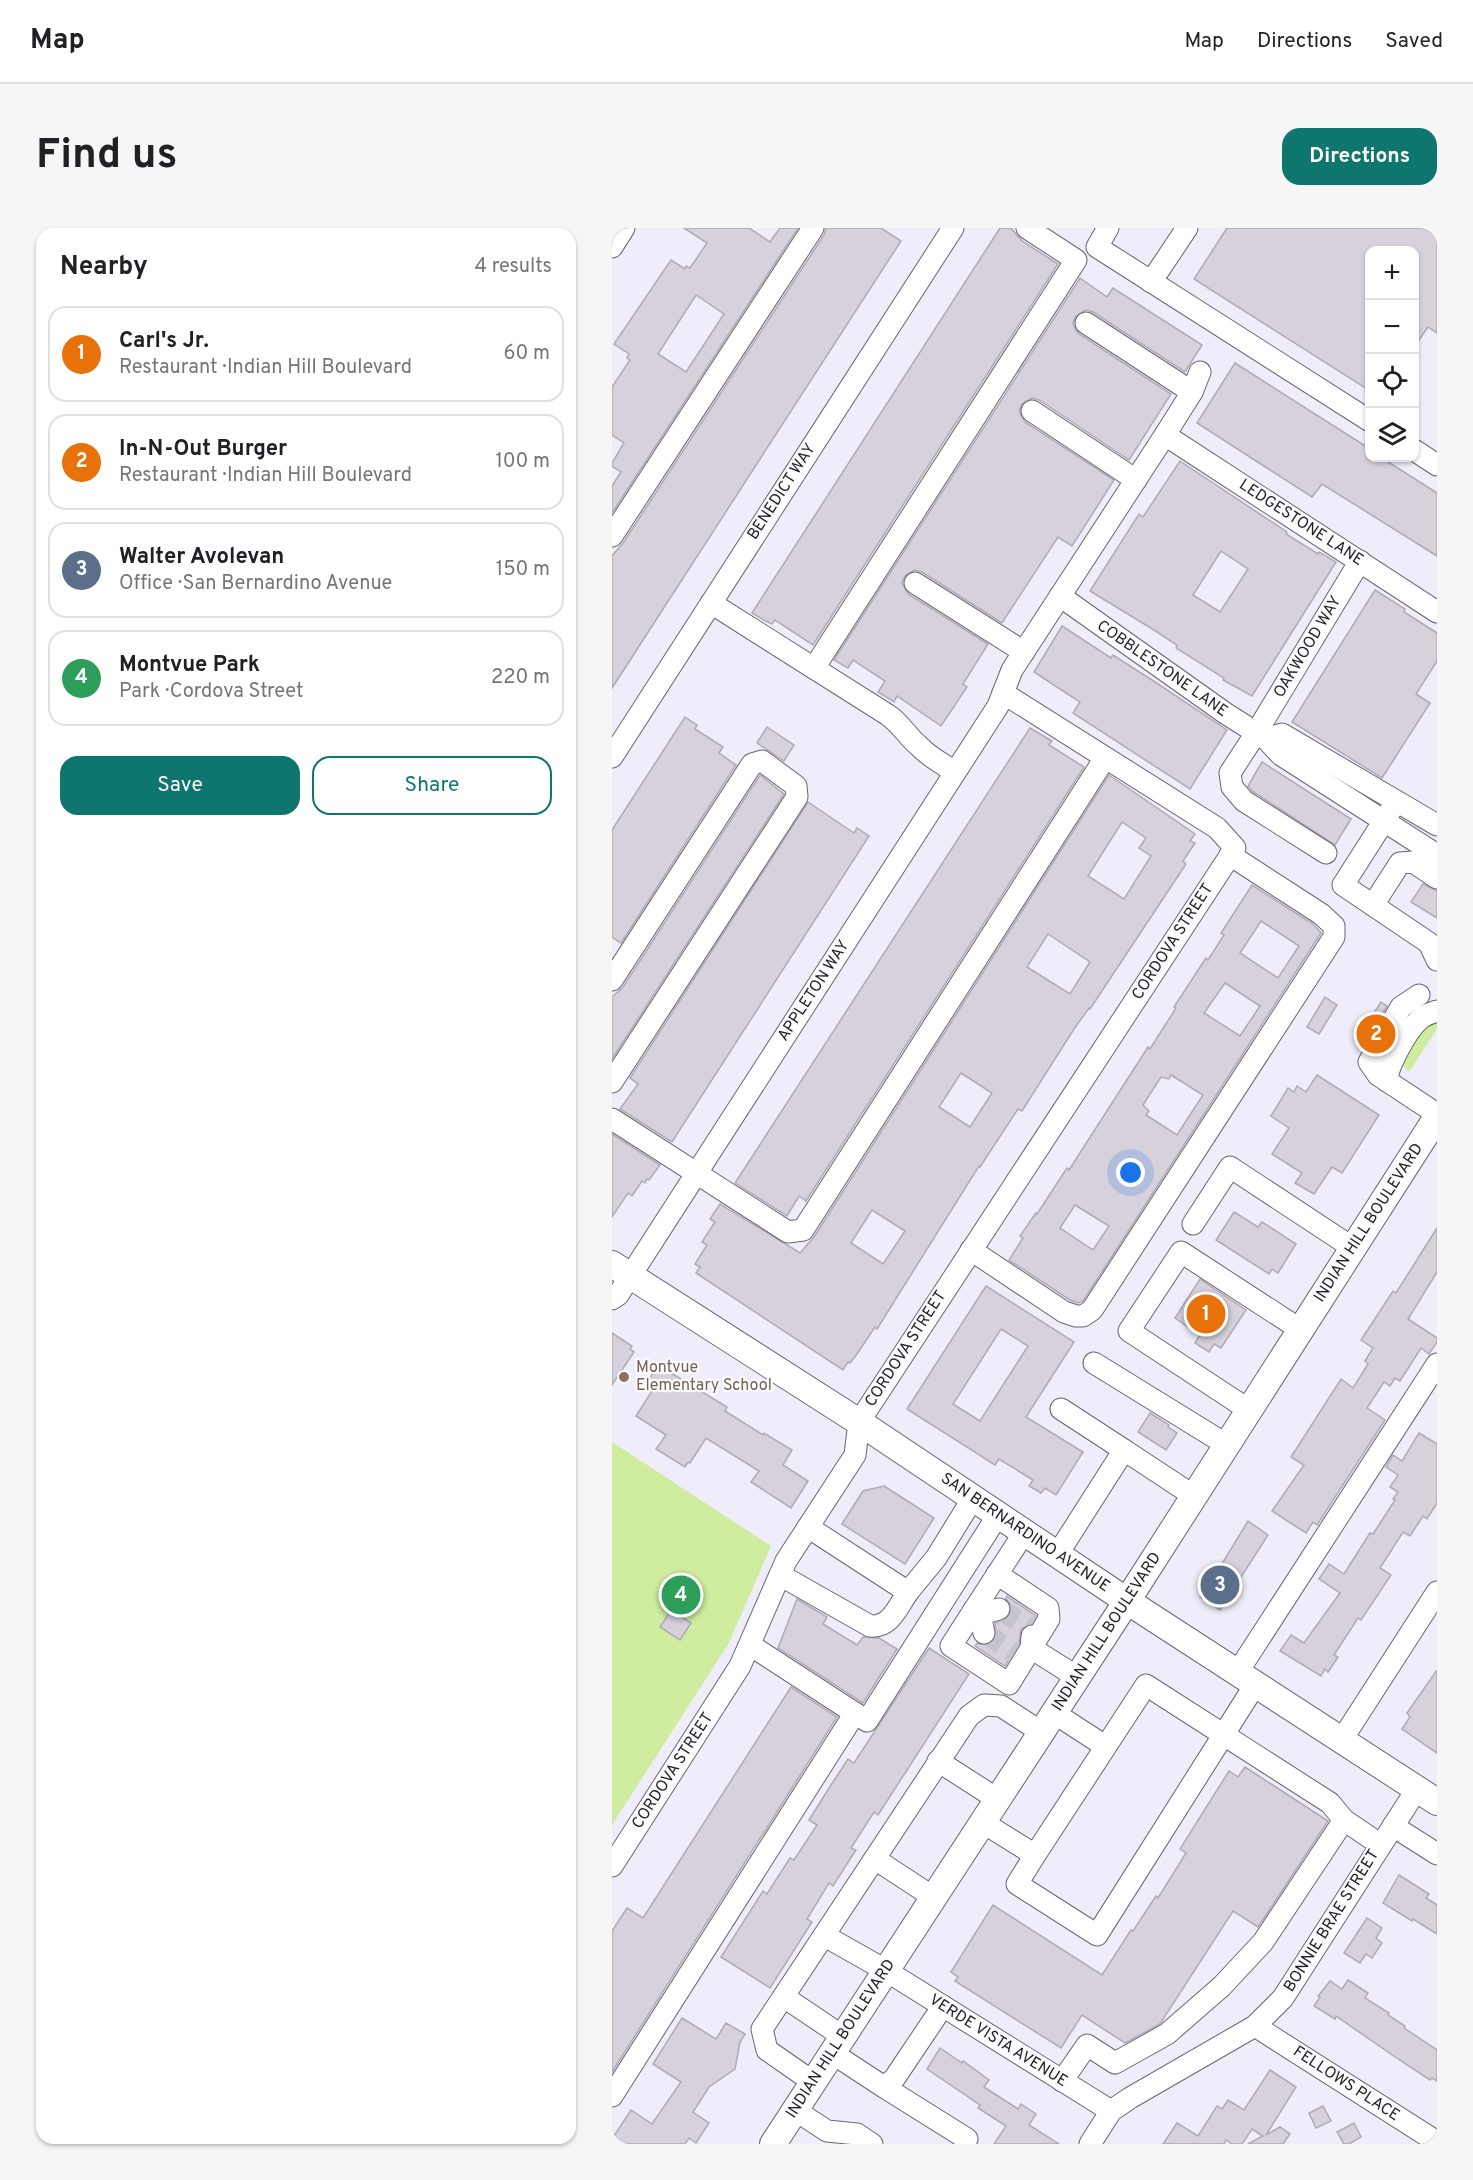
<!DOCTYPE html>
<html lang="en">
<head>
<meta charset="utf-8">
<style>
	:root { --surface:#fff; --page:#f6f6f6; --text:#202124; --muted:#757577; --line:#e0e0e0; --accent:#0f766e }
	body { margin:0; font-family:Overpass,sans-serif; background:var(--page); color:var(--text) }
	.controls { position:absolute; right:18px; top:18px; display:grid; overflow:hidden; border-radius:12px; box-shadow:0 2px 4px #0004 }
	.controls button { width:54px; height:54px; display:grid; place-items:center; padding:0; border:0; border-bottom:2px solid var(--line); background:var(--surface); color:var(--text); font:30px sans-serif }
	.you { position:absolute; left:519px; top:945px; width:21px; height:21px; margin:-15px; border:4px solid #fff; border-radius:50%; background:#1a73e8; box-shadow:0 0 0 9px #1a73e833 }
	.badge { display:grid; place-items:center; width:39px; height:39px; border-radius:50%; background:var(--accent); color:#fff; font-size:20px; font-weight:700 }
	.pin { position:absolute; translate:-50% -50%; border:3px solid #fff; box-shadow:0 2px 6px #0006 }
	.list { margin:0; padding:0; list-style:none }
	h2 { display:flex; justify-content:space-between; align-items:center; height:78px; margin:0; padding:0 24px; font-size:26px }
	h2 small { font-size:20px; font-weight:400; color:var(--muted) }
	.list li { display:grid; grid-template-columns:39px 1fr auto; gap:18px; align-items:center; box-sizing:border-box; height:96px; margin:0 12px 12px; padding:0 12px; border:2px solid var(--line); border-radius:18px }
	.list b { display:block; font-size:22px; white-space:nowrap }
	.list p { margin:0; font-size:20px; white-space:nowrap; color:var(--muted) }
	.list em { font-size:20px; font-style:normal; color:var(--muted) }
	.actions { display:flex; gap:12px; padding:18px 24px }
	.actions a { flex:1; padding:14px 0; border:2px solid var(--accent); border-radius:18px; text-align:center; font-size:21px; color:var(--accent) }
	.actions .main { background:var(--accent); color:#fff }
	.icon { flex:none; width:33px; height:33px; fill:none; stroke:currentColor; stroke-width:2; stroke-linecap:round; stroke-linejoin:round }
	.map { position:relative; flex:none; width:825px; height:1916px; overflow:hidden; border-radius:18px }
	header { display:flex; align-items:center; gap:36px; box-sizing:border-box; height:84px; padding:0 30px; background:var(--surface); border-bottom:2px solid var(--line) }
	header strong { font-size:28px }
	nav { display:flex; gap:33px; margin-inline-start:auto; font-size:21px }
	.intro { display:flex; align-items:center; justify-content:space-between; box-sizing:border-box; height:144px; padding:0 36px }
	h1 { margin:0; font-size:42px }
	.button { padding:15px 27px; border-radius:18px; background:var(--accent); color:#fff; font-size:21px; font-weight:700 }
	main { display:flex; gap:36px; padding:0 36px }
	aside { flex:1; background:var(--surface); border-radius:18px; box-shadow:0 2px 4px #0004 }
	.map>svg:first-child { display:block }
</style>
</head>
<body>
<header>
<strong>Map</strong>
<nav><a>Map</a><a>Directions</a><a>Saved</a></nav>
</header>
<div class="intro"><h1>Find us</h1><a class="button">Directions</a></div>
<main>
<aside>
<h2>Nearby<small>4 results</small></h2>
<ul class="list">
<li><span class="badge" style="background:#e8710a">1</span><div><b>Carl's Jr.</b><p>Restaurant · Indian Hill Boulevard</p></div><em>60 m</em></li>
<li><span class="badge" style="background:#e8710a">2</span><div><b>In-N-Out Burger</b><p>Restaurant · Indian Hill Boulevard</p></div><em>100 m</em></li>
<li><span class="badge" style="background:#5c6f8a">3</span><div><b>Walter Avolevan</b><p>Office · San Bernardino Avenue</p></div><em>150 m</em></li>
<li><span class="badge" style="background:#2e9e5b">4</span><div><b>Montvue Park</b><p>Park · Cordova Street</p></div><em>220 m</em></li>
</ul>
<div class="actions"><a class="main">Save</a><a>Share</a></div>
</aside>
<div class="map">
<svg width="825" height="1916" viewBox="0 0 825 1916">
	<rect width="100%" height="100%" fill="#eeedf9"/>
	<g fill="#d0ed9f">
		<path d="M822,794L825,795V801L797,844L788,836L800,809Z"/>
		<path d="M0,1214L159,1318L117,1415L0,1597Z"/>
	</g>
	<g fill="#d7d1dc" stroke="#afaab4" stroke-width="1.5" fill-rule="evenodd">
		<path d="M72,0H137L158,14L168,0H186L0,285V258L9,244L0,238V235L12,215L0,207V159L18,132L15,130L17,126L2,116L59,32L73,41L74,38L78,40L95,15ZM84,67L112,86L74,144L46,126Z"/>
		<path d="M214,0H269L289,13L0,460V328L11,315L212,7Z"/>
		<path d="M388,0H399L410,13L446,36L201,417L163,392L160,396L152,392L140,385Z"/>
		<path d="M615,0H813L825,8V105L816,99L802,119V22H758V163L582,51Z"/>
		<path d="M468,50L495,69L501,60L590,117L573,144L481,84L474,82L464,88L461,95L463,101L467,106L559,166L517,232L427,172L420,170L410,176L407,183L413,194L502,252L460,318L446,309L390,395L310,344L303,342L293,348L290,355L296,366L376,416L351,456L355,459L329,498L285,468L282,474L266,464L273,453L241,432L236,440L222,432Z"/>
		<path d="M623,135L758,221V230H770L825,265V328L710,256L700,269L585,195Z"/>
		<path d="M568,233L675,304L674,306L706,326L707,324L724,334L640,468L611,452L612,450L564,420L565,417L542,402L478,363L527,286L531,289ZM609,323L636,341L608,384L581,367Z"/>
		<path d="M763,362L793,381L792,384L825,405V433L804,466L818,475L770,550L680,494Z"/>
		<path d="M450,398L499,430L501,427L540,452L615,502L578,561L461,485L468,474L422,444Z"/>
		<path d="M73,489L85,497L83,501L111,519L107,525L124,537L9,715L0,709V602Z"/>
		<path d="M155,499L182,517L172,533L145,515Z"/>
		<path d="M418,500L440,513L437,517L472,539L194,973L187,968L175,988L123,955Z"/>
		<path d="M650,534L739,591L723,617L640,563L636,558Z"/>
		<path d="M148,547L172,566L0,831V769L11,759Z"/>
		<path d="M497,547L583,606L578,613L583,615L571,633L574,636L478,781L477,780L462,801L410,883L406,881L368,939L367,938L265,1101L263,1099L245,1126L238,1135L236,1134L231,1142L84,1045L88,1039L83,1036L95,1017L90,1014L103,994L98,991L108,976L188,1025L202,1009ZM510,594L534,610L527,620L539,628L512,671L476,648ZM436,706L478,734L458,766L415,739ZM349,845L380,865L358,899L327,879ZM260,982L293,1003L271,1036L239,1015Z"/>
		<path d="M196,574L242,605L245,600L257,608L60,914L8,881L26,856L18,850Z"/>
		<path d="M811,656L825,663V690L799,674Z"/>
		<path d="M640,657L701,696L709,705L471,1073L466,1075L458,1072L397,1032L411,1010L408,1008L424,985L425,986L455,940L457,942L536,819L538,821L564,780L562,779L594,730L596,732L612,707L609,705ZM649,693L687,718L666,750L628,725ZM613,755L648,778L628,808L592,785ZM559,847L591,867L565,907L534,887L537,883L531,877L549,849L557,851ZM463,977L497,998L481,1022L448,1000Z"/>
		<path d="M713,769L725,777L707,806L695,799Z"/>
		<path d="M769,774L775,778L755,812L747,808Z"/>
		<path d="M705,847L767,887L730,945L720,939L702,966L683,955L690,945L660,926L677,900L659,888L676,860L682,864L685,858L694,864Z"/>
		<path d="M0,906L48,937L37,952L35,951L33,955L30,953L20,968L16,965L0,989Z"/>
		<path d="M622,984L646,999L650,994L684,1016L666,1045L660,1041L657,1046L604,1012Z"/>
		<path d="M825,1000V1044L796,1091L825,1110V1114L817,1126L809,1120L788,1153L783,1150L778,1158L772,1154L755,1180L773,1192L705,1297L701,1294L694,1305L660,1283L692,1237L679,1229L729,1151L741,1160L756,1136L753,1133L761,1120L749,1112L781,1063L784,1065Z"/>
		<path d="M588,1051L634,1082L609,1120L602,1116L597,1124L583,1115L588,1107L563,1090Z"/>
		<path d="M374,1058L462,1114L414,1189L471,1224L444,1267L433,1260L429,1265L417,1258L421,1252L387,1231L383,1237L295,1181ZM389,1101L416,1118L368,1193L341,1176Z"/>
		<path d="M0,1105L20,1118L18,1121L22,1124L0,1157Z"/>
		<path d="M46,1137L115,1179L113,1183L151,1207L152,1205L180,1222L171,1237L196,1253L179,1280L139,1254L147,1243L94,1210L78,1235L76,1234L73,1239L44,1221L54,1207L24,1188L40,1163L33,1158Z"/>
		<path d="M538,1185L557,1197L556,1199L565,1205L554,1222L526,1204Z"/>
		<path d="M807,1205L825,1216V1275L815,1291L811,1288L798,1308L791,1304L768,1340L779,1347L749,1392L746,1390L722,1427L726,1429L716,1444L713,1441L709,1448L668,1423L679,1407L692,1415L728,1365L707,1351L717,1336L732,1346L758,1305L761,1306L783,1272L781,1271L786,1264L778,1259L786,1247L774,1239L781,1227L790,1233Z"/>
		<path d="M272,1258L322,1290L293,1336L230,1296L251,1263Z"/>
		<path d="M636,1293L656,1307L608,1382L588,1369L591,1364L588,1362L599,1345L601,1346L606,1337L608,1339Z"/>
		<path d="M395,1368L424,1388L419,1396L409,1401L407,1416L393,1438L363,1418L365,1415L375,1417L384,1409L383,1395L396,1390L399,1385V1377L394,1371Z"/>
		<path d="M185,1371L215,1389L211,1396L245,1417L251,1409L267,1410L285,1421L251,1475L166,1420Z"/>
		<path d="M59,1382L79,1395L68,1412L48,1399Z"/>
		<path d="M317,1420L357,1446L266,1587L262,1584L239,1620L244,1622L221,1658L217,1655L195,1691L200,1694L158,1760L109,1729L151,1663L155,1666L178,1630L182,1632L205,1597L197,1592L219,1557L236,1531L242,1535Z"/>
		<path d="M825,1442V1525L790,1501L798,1489L795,1485Z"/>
		<path d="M179,1459L225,1489L0,1844V1703L15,1680L31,1690Z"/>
		<path d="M633,1539L716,1593L646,1699L621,1683L548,1796L513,1815L470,1787L449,1820L343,1753L346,1749L339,1744L381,1677L490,1747L519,1702L521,1703L544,1668L546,1670L574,1625L568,1621L617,1543L626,1549Z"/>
		<path d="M787,1647L817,1666L814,1670L825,1677V1706L801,1691L800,1693L771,1675Z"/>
		<path d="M755,1690L770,1700L764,1710L770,1715L760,1730L754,1726L748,1735L732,1725Z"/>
		<path d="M736,1752L756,1765L753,1770L777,1785L776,1787L793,1798L792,1800L825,1822V1853L820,1850L818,1852L786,1831L724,1788L723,1791L702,1778L708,1769L706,1768L718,1753L730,1761Z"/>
		<path d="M70,1790L104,1811L114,1795L133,1806L128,1814L123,1841L97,1859L81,1884L97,1895L84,1915L77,1910L73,1916H0V1911L19,1882L40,1896L69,1854L41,1836Z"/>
		<path d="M328,1820L350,1835L351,1833L377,1852L372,1859L406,1881L409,1876L424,1886L417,1897L447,1916H382L394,1898L366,1880L368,1877L315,1841Z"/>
		<path d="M658,1842L684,1859L654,1907L668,1899L678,1906L671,1916H636L651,1908L640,1901L630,1916H620L614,1912L612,1916H551L565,1895L586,1908L605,1878L610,1881L616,1872L632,1882Z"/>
		<path d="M711,1878L719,1893L704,1900L697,1885Z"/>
		<path d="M742,1895L749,1909L737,1916H732L725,1904Z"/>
	</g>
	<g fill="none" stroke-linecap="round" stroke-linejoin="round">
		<g stroke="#c5c4ce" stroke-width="21" stroke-dasharray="21 10" stroke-linecap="butt">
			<path d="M387,1381L420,1401"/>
			<path d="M372,1405L404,1426"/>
		</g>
		<g stroke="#676671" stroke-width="23">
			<g id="minor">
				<path d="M496,0L485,19L758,193"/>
				<path d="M0,19L12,0"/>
				<path d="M539,54L575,0"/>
				<path d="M474,95L580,164"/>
				<path d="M420,183L524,252"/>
				<path d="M553,207L825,384"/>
				<path d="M802,222L825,237"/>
				<path d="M0,308L201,0"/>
				<path d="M303,355L412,424"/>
				<path d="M448,368L613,485L654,511L669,527L825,627"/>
				<path d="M99,375L276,487C289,496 295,508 307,518C317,529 331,536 343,544"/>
				<path d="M202,440L464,32L415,0"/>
				<path d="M654,511L670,506L825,597"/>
				<path d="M0,529L341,0"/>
				<path d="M784,574L731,657L817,715L825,732"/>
				<path d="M714,625L632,573L620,559L618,545L644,505L748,333"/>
				<path d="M761,677L788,635L801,634L825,650"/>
				<path d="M0,752L140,536L150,533L184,558L185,569L0,854"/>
				<path d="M807,767L789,779L757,834L766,847L825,886"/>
				<path d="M775,853C775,838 796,801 808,791C813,787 819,785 825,783"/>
				<path d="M0,891L176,1004L191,1002L493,530"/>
				<path d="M581,996L618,939L741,1020"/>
				<path d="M359,1022L452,1084L464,1088H471L480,1082L722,709V698L709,686L618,627"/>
				<path d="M0,1071L6,1067L386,478L400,442L553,207L580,164L588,144"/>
				<path d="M482,1135L615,1217"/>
				<path d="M449,1181L512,1222"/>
				<path d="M637,1182L517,1103L569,1024L689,1102"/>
				<path d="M445,1327L512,1222L582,1268"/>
				<path d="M168,1347L258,1398C278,1400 286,1379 296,1364L196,1299"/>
				<path d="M296,1364L324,1330L361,1270"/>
				<path d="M362,1382L339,1418L397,1456L437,1391L436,1380L385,1346"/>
				<path d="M368,1386L387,1381"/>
				<path d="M372,1405L368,1386L362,1382L412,1305"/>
				<path d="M420,1408L419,1420L465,1449"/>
				<path d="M138,1417L255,1493L386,1287"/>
				<path d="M625,1445L825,1136"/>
				<path d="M442,1485L493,1518"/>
				<path d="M729,1513L825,1364"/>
				<path d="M326,1533L385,1571"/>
				<path d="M370,1594L423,1627L405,1656L485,1707L643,1457"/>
				<path d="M781,1598L825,1626"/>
				<path d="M423,1627L534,1457L718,1575L732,1592"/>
				<path d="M263,1631L321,1669"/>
				<path d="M0,1638L128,1438L174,1333L243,1227L247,1194L623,620L605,600L391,465"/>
				<path d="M213,1708L273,1742L499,1883"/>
				<path d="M172,1769L230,1808"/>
				<path d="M643,1798L825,1914"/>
				<path d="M220,1825L272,1859L282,1851L331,1778"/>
				<path d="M450,1853L475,1817L503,1835L555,1806L610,1758L651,1714L732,1592L769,1617"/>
				<path d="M201,1854L155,1822L150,1801L357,1488L372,1477L389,1478L429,1504"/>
				<path d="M272,1859L355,1911"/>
				<path d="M0,1868L243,1485"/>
				<path d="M183,1882L215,1903L245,1906L260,1916"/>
				<path d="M478,1916L499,1883L518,1870L643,1798L671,1770L805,1561"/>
			</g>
		</g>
		<g stroke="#676671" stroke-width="28">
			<g id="major">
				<path d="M0,1036L247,1194L515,1373L825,1574"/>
				<path d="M161,1916L515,1373L825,889"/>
			</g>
		</g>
		<use href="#minor" stroke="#fff" stroke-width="21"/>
		<use href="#major" stroke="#fff" stroke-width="26"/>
	</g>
	<circle fill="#8d6e63" stroke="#fcfcfe" stroke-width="2" cx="12" cy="1149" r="6"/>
	<g text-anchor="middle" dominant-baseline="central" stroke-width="4.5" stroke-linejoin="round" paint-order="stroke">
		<g font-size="16" fill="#201f24" stroke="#fcfcfe">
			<text transform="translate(170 264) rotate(-57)">BENEDICT WAY</text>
			<text transform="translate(689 295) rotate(33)">LEDGESTONE LANE</text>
			<text transform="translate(696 419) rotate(-59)">OAKWOOD WAY</text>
			<text transform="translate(550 441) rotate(35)">COBBLESTONE LANE</text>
			<text transform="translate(561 714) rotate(-57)">CORDOVA STREET</text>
			<text transform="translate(202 763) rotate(-57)">APPLETON WAY</text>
			<text transform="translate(757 995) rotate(-57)">INDIAN HILL BOULEVARD</text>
			<text transform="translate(294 1121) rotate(-57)">CORDOVA STREET</text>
			<text transform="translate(413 1305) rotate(34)">SAN BERNARDINO AVENUE</text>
			<text transform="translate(495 1404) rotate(-57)">INDIAN HILL BOULEVARD</text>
			<text transform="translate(61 1543) rotate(-57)">CORDOVA STREET</text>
			<text transform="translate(720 1693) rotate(-58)">BONNIE BRAE STREET</text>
			<text transform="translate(229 1811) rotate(-57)">INDIAN HILL BOULEVARD</text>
			<text transform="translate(386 1813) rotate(32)">VERDE VISTA AVENUE</text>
			<text transform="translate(734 1856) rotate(33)">FELLOWS PLACE</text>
		</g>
		<g font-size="16" fill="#785e54" stroke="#fcfcfe" text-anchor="start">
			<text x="24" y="1140">Montvue<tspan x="24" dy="18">Elementary School</tspan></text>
		</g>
	</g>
</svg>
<div class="controls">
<button>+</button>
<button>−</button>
<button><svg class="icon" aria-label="locate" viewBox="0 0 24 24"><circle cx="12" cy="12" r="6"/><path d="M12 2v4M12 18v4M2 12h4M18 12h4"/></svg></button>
<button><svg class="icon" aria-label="layers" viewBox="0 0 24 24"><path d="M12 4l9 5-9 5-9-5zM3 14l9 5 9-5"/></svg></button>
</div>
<div class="you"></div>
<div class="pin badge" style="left:594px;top:1086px;background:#e8710a">1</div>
<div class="pin badge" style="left:764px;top:806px;background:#e8710a">2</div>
<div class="pin badge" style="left:608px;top:1357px;background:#5c6f8a">3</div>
<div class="pin badge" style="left:69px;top:1367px;background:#2e9e5b">4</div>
</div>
</main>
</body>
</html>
